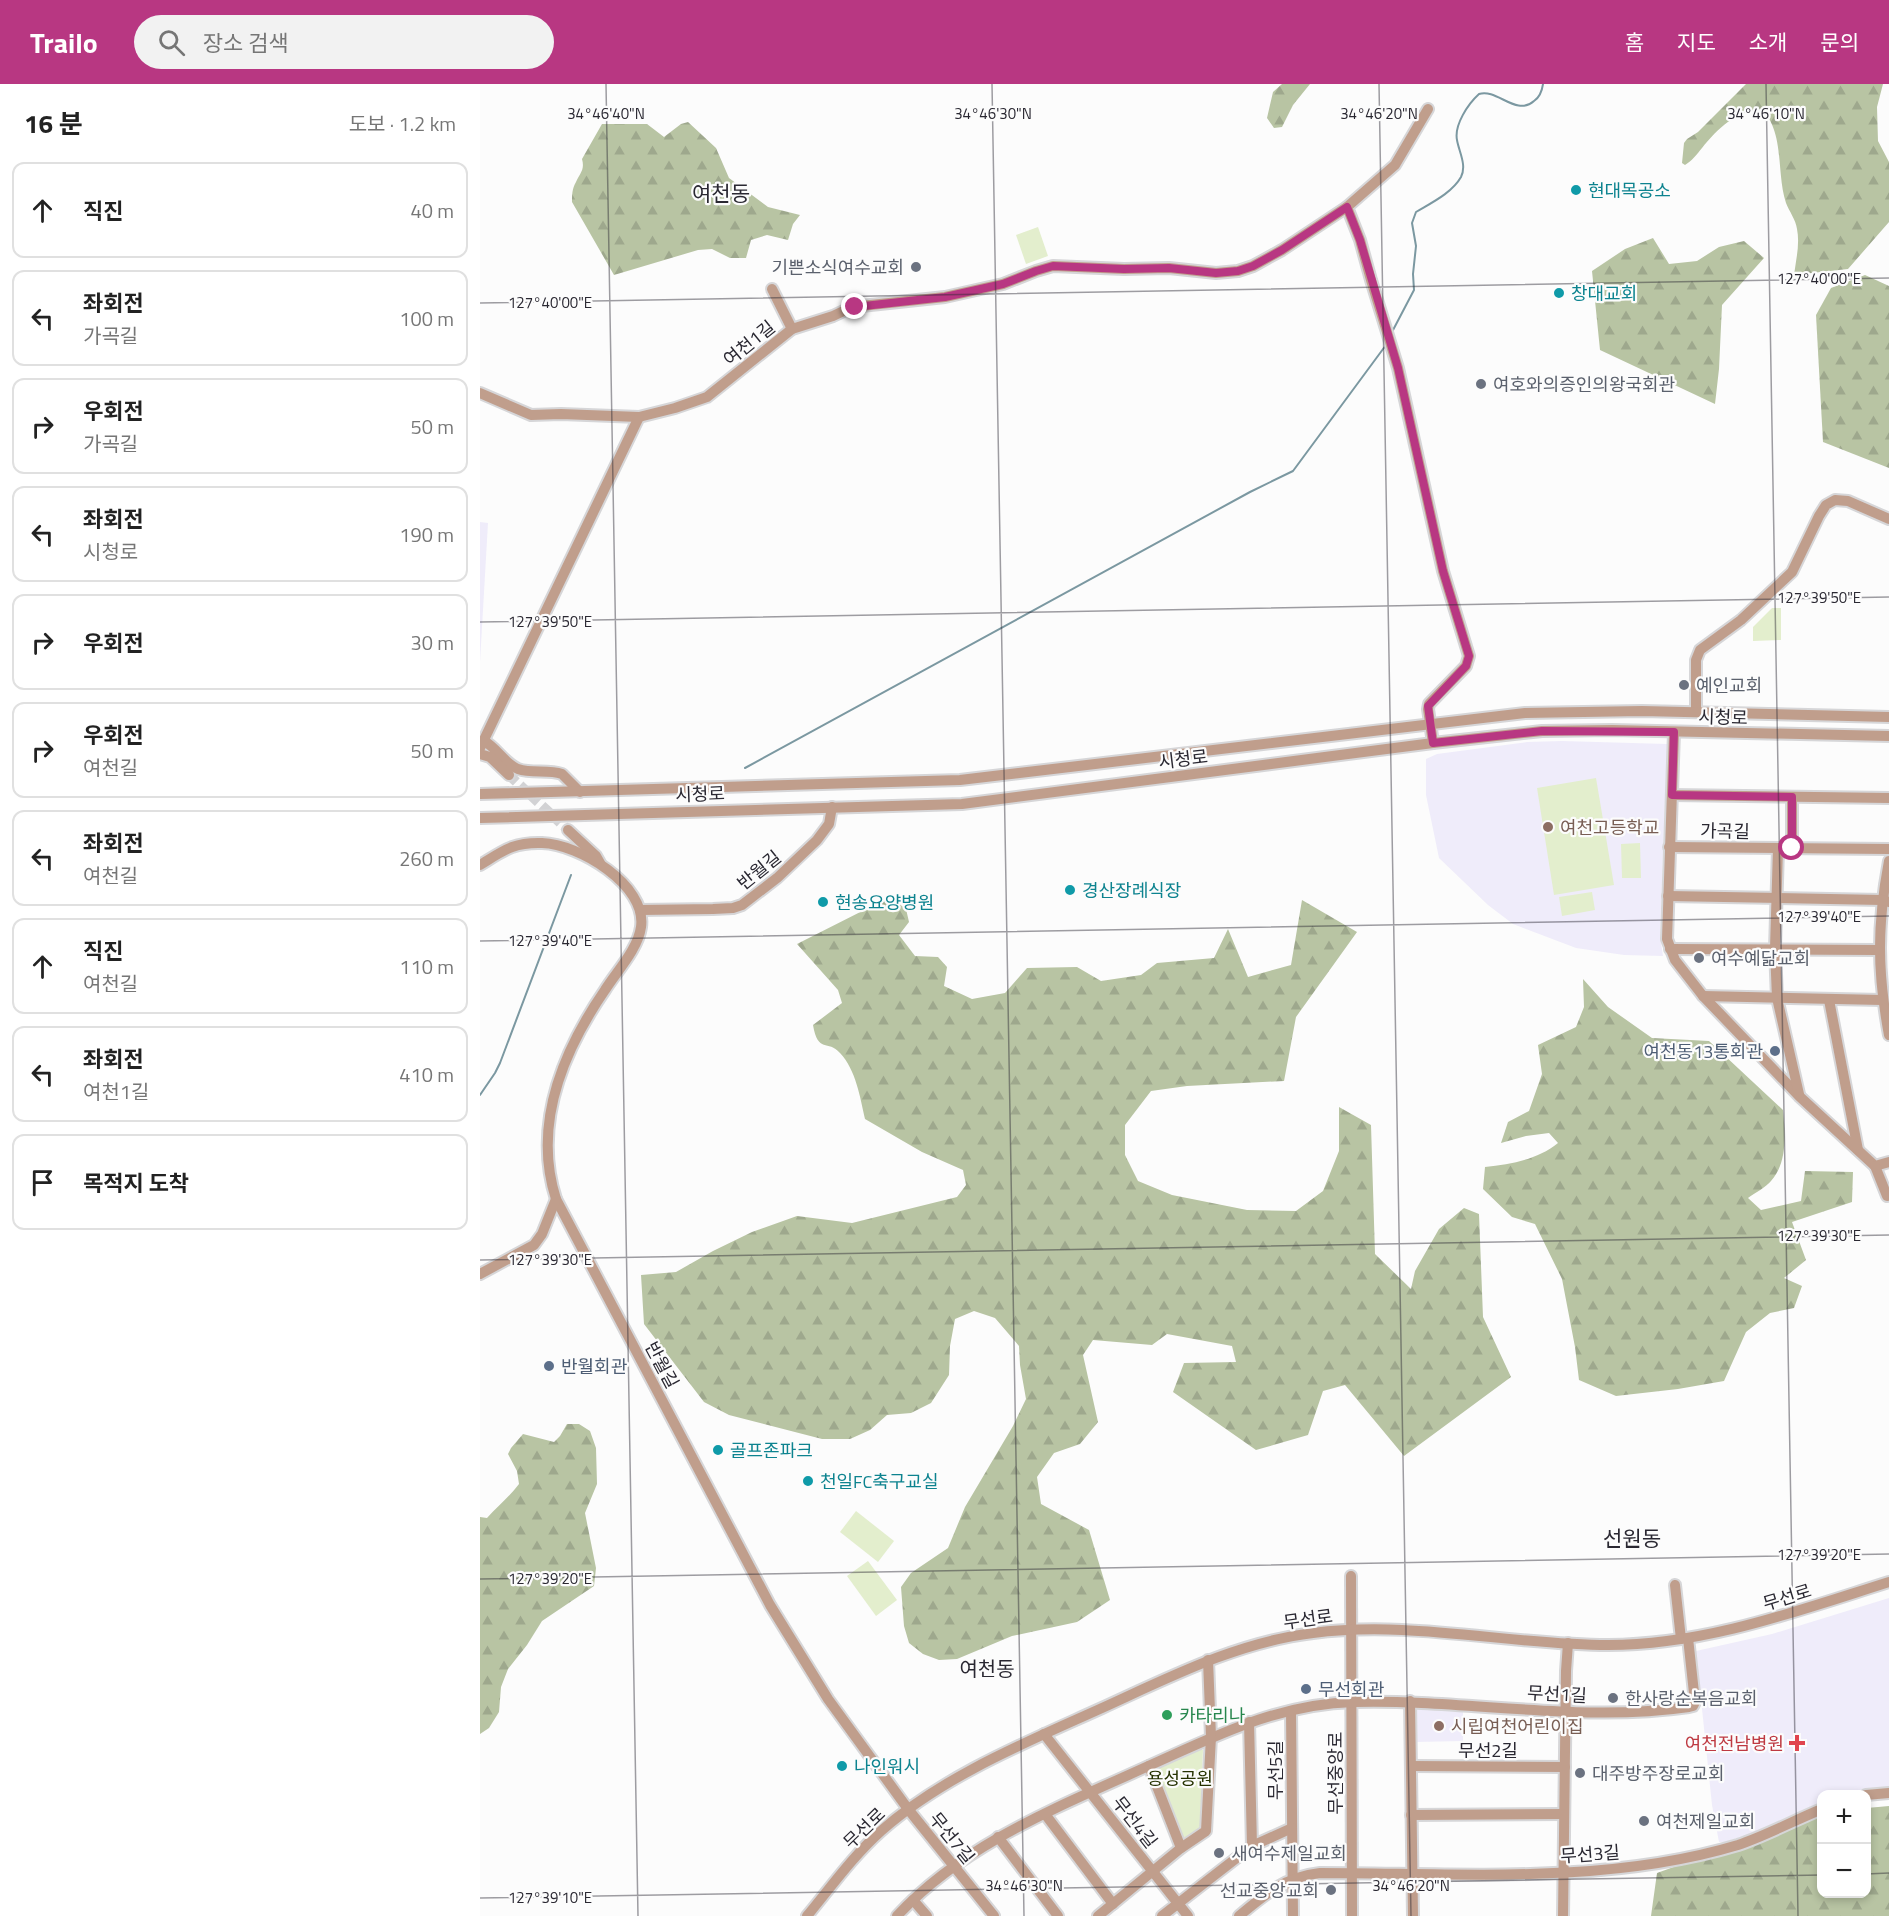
<!DOCTYPE html>
<html lang="ko">
<head>
<meta charset="utf-8">
<style>
	:root { --surface:#fff; --page:#f2f2f2; --text:#222; --muted:#767676; --line:#e0e0e0; --accent:#b83782 }
	body { margin:0; font-family:"Titillium Web","Noto Sans KR",sans-serif; background:var(--page); color:var(--text) }
	.controls { position:absolute; right:18px; bottom:18px; display:grid; overflow:hidden; border-radius:12px; box-shadow:0 3px 9px #0003 }
	.controls button { width:54px; height:54px; display:grid; place-items:center; padding:0; border:0; border-bottom:2px solid var(--line); background:var(--surface); color:var(--text); font:30px sans-serif }
	.stop { position:absolute; width:18px; height:18px; margin:-14px; border:4px solid #b83782; border-radius:50%; background:#fff }
	.stop.end { background:#b83782; border-color:#fff; box-shadow:0 2px 6px #0008 }
	.list { margin:0; padding:0; list-style:none }
	h2 { display:flex; justify-content:space-between; align-items:center; height:78px; margin:0; padding:0 24px; font-size:26px }
	h2 small { font-size:20px; font-weight:400; color:var(--muted) }
	.list li { display:grid; grid-template-columns:39px 1fr auto; gap:18px; align-items:center; box-sizing:border-box; height:96px; margin:0 12px 12px; padding:0 12px; border:2px solid var(--line); border-radius:12px }
	.list b { display:block; font-size:22px; white-space:nowrap }
	.list p { margin:0; font-size:20px; white-space:nowrap; color:var(--muted) }
	.list em { font-size:20px; font-style:normal; color:var(--muted) }
	.icon { flex:none; width:33px; height:33px; fill:none; stroke:currentColor; stroke-width:2; stroke-linecap:round; stroke-linejoin:round }
	.map { position:relative; flex:none; width:1409px; height:1832px; overflow:hidden }
	header { display:flex; align-items:center; gap:36px; box-sizing:border-box; height:84px; padding:0 30px; background:var(--accent); color:#fff }
	header strong { font-size:28px }
	nav { display:flex; gap:33px; margin-inline-start:auto; font-size:21px }
	.search { width:420px; height:54px; background:var(--page); display:flex; align-items:center; gap:15px; box-sizing:border-box; padding:0 21px; border-radius:33px; color:var(--muted); font-size:22px }
	main { display:flex }
	aside { flex:1; background:var(--surface) }
	.map>svg:first-child { display:block }
</style>
</head>
<body>
<header>
<strong>Trailo</strong>
<div class="search"><svg class="icon" aria-label="search" viewBox="0 0 24 24"><circle cx="10" cy="10" r="6"/><path d="M15 15l6 6"/></svg>장소 검색</div>
<nav><a>홈</a><a>지도</a><a>소개</a><a>문의</a></nav>
</header>
<main>
<aside>
<h2>16 분<small>도보 · 1.2 km</small></h2>
<ul class="list">
<li><svg class="icon" aria-label="ahead" viewBox="0 0 24 24"><path d="M12 20V5M6 11l6-6 6 6"/></svg><div><b>직진</b></div><em>40 m</em></li>
<li><svg class="icon" aria-label="left" viewBox="0 0 24 24"><path d="M17 20v-9H6M10 6l-5 5 5 5"/></svg><div><b>좌회전</b><p>가곡길</p></div><em>100 m</em></li>
<li><svg class="icon" aria-label="right" viewBox="0 0 24 24"><path d="M7 20v-9h11M14 6l5 5-5 5"/></svg><div><b>우회전</b><p>가곡길</p></div><em>50 m</em></li>
<li><svg class="icon" aria-label="left" viewBox="0 0 24 24"><path d="M17 20v-9H6M10 6l-5 5 5 5"/></svg><div><b>좌회전</b><p>시청로</p></div><em>190 m</em></li>
<li><svg class="icon" aria-label="right" viewBox="0 0 24 24"><path d="M7 20v-9h11M14 6l5 5-5 5"/></svg><div><b>우회전</b></div><em>30 m</em></li>
<li><svg class="icon" aria-label="right" viewBox="0 0 24 24"><path d="M7 20v-9h11M14 6l5 5-5 5"/></svg><div><b>우회전</b><p>여천길</p></div><em>50 m</em></li>
<li><svg class="icon" aria-label="left" viewBox="0 0 24 24"><path d="M17 20v-9H6M10 6l-5 5 5 5"/></svg><div><b>좌회전</b><p>여천길</p></div><em>260 m</em></li>
<li><svg class="icon" aria-label="ahead" viewBox="0 0 24 24"><path d="M12 20V5M6 11l6-6 6 6"/></svg><div><b>직진</b><p>여천길</p></div><em>110 m</em></li>
<li><svg class="icon" aria-label="left" viewBox="0 0 24 24"><path d="M17 20v-9H6M10 6l-5 5 5 5"/></svg><div><b>좌회전</b><p>여천1길</p></div><em>410 m</em></li>
<li><svg class="icon" aria-label="arrive" viewBox="0 0 24 24"><path d="M6 21V4h12l-3 4 3 4H6"/></svg><div><b>목적지 도착</b></div></li>
</ul>
</aside>
<div class="map">
<svg width="1409" height="1832" viewBox="0 0 1409 1832">
	<defs>
		<pattern id="forest-firs" width="22" height="20" patternUnits="userSpaceOnUse" patternTransform="scale(1.5)"><rect width="22" height="20" fill="#b8c4a3"/><path d="M5 1l3.5 6h-7zM16 11l3.5 6h-7z" fill="#9ea88d"/></pattern>
	</defs>
	<rect width="100%" height="100%" fill="#fcfcfc"/>
	<g fill="#efecfa">
		<path d="M0,438L8,439L0,578Z"/>
		<path d="M1082,657L1187,660L1180,851L1183,872L1144,871L1096,864L1033,840L1008,821L959,774L946,711V675L957,670L1047,658Z"/>
		<path d="M1409,1514V1703L1392,1704L1360,1710H1342L1341,1718L1268,1751L1244,1758H1239L1232,1721L1216,1567L1292,1550Z"/>
		<path d="M938,1625L983,1627V1657L936,1658V1627Z"/>
	</g>
	<g fill="#e3eecd">
		<path d="M558,143L568,172L546,180L536,151Z"/>
		<path d="M1292,524H1301V556L1273,557V543Z"/>
		<path d="M1116,694L1134,801L1074,811L1057,704Z"/>
		<path d="M1160,759L1161,794H1142L1141,760Z"/>
		<path d="M1112,808L1115,826L1082,832L1079,813Z"/>
		<path d="M376,1427L414,1457L398,1478L360,1448Z"/>
		<path d="M388,1477L417,1516L396,1532L367,1492Z"/>
		<path d="M717,1664L723,1666L720,1742L718,1746L707,1754L700,1752L677,1689L678,1682Z"/>
	</g>
	<g fill="url(#forest-firs)">
		<path d="M802,0H830L813,21L802,43L794,44L787,34L793,8Z"/>
		<path d="M1266,0H1403L1397,23L1398,57L1409,78V138L1368,185L1314,191C1316,176 1320,160 1317,145C1316,136 1309,127 1306,119C1296,88 1305,50 1282,25C1256,27 1238,44 1222,64C1217,70 1212,77 1205,81L1202,79L1204,59L1207,55L1218,48Z"/>
		<path d="M208,38L236,64L249,94L288,123L320,131L313,140L308,156L287,151L271,156L266,174H250L232,165L218,166L134,191L92,118C92,111 92,105 96,98C100,89 105,86 102,75L122,40H167L184,53L201,40Z"/>
		<path d="M1173,154L1189,180L1217,177L1239,163L1264,157L1284,174L1242,221L1239,285L1235,320L1120,266L1112,187L1145,165Z"/>
		<path d="M1385,191L1409,202V384L1343,358L1336,231L1351,204Z"/>
		<path d="M404,816H414L426,825L429,838L419,851L435,872L458,873L467,883L464,902L492,915L525,909L547,884L597,883L621,897L661,891L677,879L734,874L748,845L768,893L811,881L822,816L877,848L816,933L804,997L707,1002L671,1007L645,1041V1071L658,1097L692,1111L767,1126L816,1127L843,1107L859,1067V1023L891,1041L895,1170L931,1205L935,1187L959,1145L984,1124L999,1130L1003,1233L1031,1293L924,1372L865,1301L843,1307L828,1351L776,1366L693,1308L704,1279L756,1278L752,1262L687,1250L672,1261L613,1256L603,1271L618,1338L600,1360L574,1369L557,1393L561,1420L609,1446L630,1516L597,1538L532,1552L477,1575L459,1576L443,1570L429,1559L424,1542L421,1503L431,1489L468,1464L485,1423L533,1342L546,1315L540,1281L539,1262L515,1234L494,1227L475,1235L470,1262L469,1291L451,1319L431,1329L407,1331L390,1346L370,1355H342L249,1331L224,1318L164,1240L161,1191L196,1188L233,1167L272,1148L317,1132L372,1139L477,1113L486,1101L483,1086L442,1068L385,1035C380,1013 376,986 360,969C348,955 338,970 333,941L362,919L358,906L317,860Z"/>
		<path d="M1103,895L1128,923L1172,954L1229,957L1303,1026C1305,1049 1308,1078 1291,1097C1286,1103 1275,1109 1268,1114L1281,1126L1321,1117L1325,1087L1373,1088L1372,1118L1312,1138L1326,1176L1304,1194L1322,1202L1314,1224L1290,1229L1266,1248L1244,1297L1198,1305L1136,1312L1099,1296L1095,1263L1082,1195L1055,1140L1032,1133L1003,1105L1005,1083C1031,1080 1057,1076 1078,1059L1069,1049L1046,1052L1021,1059L1028,1038L1049,1027L1062,990L1058,961L1096,943L1104,923Z"/>
		<path d="M87,1340H99L110,1347L116,1364L117,1400L105,1429L116,1484L114,1502L62,1537L47,1561L28,1585L21,1603L19,1628L9,1644L0,1650V1433L7,1434C18,1422 30,1412 39,1400L37,1387L28,1370L31,1364L43,1350L74,1358L80,1352Z"/>
		<path d="M1409,1722V1832H1171L1177,1789L1341,1730L1342,1810H1386L1387,1724Z"/>
	</g>
	<g fill="none" stroke-linecap="round" stroke-linejoin="round">
		<g stroke="#7b98a1" stroke-width="2">
			<path d="M912,248L934,206L933,190L936,162L932,139L936,128C951,119 972,109 981,93C987,81 979,68 977,56C974,41 988,20 999,10C1017,4 1036,33 1054,17C1060,13 1062,7 1063,0"/>
			<path d="M265,684L770,408L813,387L906,261"/>
			<path d="M0,1011L15,989L20,979L91,791"/>
		</g>
		<path stroke="#d2d2d4" stroke-width="10" stroke-dasharray="10 5" stroke-linecap="butt" d="M29,691L88,746"/>
		<g stroke="#d6d6d8" stroke-width="14">
			<g id="minor">
				<path d="M948,25L915,81L867,123L880,156L891,196L918,284L963,487L989,572L986,582L949,620L948,625L953,659"/>
				<path d="M292,205L312,245"/>
				<path d="M0,309L51,331L81,330L159,333L195,324L227,313L312,245L353,232L372,223L465,213L523,200L556,187L573,182L644,185L689,184L736,189L758,187L773,182L802,166L867,123"/>
				<path d="M1216,628V576L1220,566L1261,536L1312,488L1339,432L1346,421L1355,416L1368,417L1409,435"/>
				<path d="M1194,648L1187,855L1195,876L1223,912L1319,1012L1395,1082L1409,1078"/>
				<path d="M4,657C17,664 24,679 38,685C52,690 68,685 82,690L100,708"/>
				<path d="M0,664L159,333"/>
				<path d="M0,670L10,673L29,691"/>
				<path d="M0,710L480,696L1045,629L1162,627L1409,633"/>
				<path d="M1192,711L1409,714"/>
				<path d="M0,734L482,720L953,659L1062,647L1132,646L1409,652"/>
				<path d="M88,746L116,772L120,779"/>
				<path d="M1189,763L1409,765"/>
				<path d="M1298,764L1295,865L1297,914L1319,1010"/>
				<path d="M1312,764V713"/>
				<path d="M1409,777C1397,841 1397,887 1409,951"/>
				<path d="M0,781C23,767 33,758 62,759C99,760 167,801 161,843C158,865 137,887 125,906C83,967 52,1040 76,1115L290,1521L348,1615L428,1725L514,1832"/>
				<path d="M1188,812L1402,816L1409,818"/>
				<path d="M160,826L233,825L253,824L262,821L297,794L337,756L349,740L352,723"/>
				<path d="M1190,865L1398,866"/>
				<path d="M1223,912L1402,916"/>
				<path d="M1349,916L1378,1066"/>
				<path d="M1395,1082L1407,1112"/>
				<path d="M0,1190L54,1161L62,1150L76,1115"/>
				<path d="M871,1492L872,1832"/>
				<path d="M1195,1501L1201,1555"/>
				<path d="M930,1617L933,1832"/>
				<path d="M811,1627L813,1832"/>
				<path d="M769,1638L772,1762"/>
				<path d="M564,1650L708,1832"/>
				<path d="M669,1682L701,1764"/>
				<path d="M931,1682L1085,1683"/>
				<path d="M1386,1711L1409,1709"/>
				<path d="M565,1730L633,1820"/>
				<path d="M931,1731L1084,1730"/>
				<path d="M518,1753L578,1832"/>
				<path d="M433,1816L447,1832"/>
				<path d="M327,1832C351,1803 373,1772 401,1747C463,1692 547,1658 622,1624C690,1593 758,1558 833,1549C931,1536 1030,1561 1128,1561C1225,1561 1317,1527 1409,1498"/>
				<path d="M417,1832C484,1760 576,1724 664,1684C734,1653 796,1620 874,1618C986,1615 1098,1639 1209,1623L1213,1622L1215,1618L1208,1554"/>
				<path d="M618,1832L701,1764L726,1747L731,1653L728,1576"/>
				<path d="M682,1832L772,1762L812,1744"/>
				<path d="M759,1832C785,1810 805,1793 840,1789C978,1789 1125,1801 1258,1761C1285,1752 1315,1736 1342,1725"/>
				<path d="M1083,1832L1086,1587L1088,1559"/>
			</g>
		</g>
		<use href="#minor" stroke="#c09e8c" stroke-width="10"/>
	</g>
	<g fill="none" stroke-linecap="round" stroke-linejoin="round">
		<path stroke="#b83782" stroke-width="8" d="M375,223L465,213L523,200L556,187L573,182L644,185L689,184L736,189L758,187L773,182L802,166L867,123L880,156L918,284L963,487L989,572L986,582L948,622L953,659L1062,647L1194,648L1192,711L1312,713V764"/>
	</g>
	<path fill="none" stroke="#2a2832" stroke-width="1.5" stroke-opacity="0.45" d="M126,0L158,1832M512,0L544,1832M899,0L931,1832M1286,0L1318,1832M0,219L1409,194M0,538L1409,513M0,857L1409,832M0,1176L1409,1151M0,1495L1409,1470M1386,1790L1409,1789M0,1814L1342,1791"/>
	<g fill="#0f9aa8" stroke="#fcfcfc" stroke-width="2">
		<circle cx="1096" cy="106" r="6"/>
		<circle cx="1079" cy="209" r="6"/>
		<circle cx="590" cy="806" r="6"/>
		<circle cx="343" cy="818" r="6"/>
		<circle cx="238" cy="1366" r="6"/>
		<circle cx="328" cy="1397" r="6"/>
		<circle cx="362" cy="1682" r="6"/>
	</g>
	<g fill="#6b7280" stroke="#fcfcfc" stroke-width="2">
		<circle cx="436" cy="183" r="6"/>
		<circle cx="1001" cy="300" r="6"/>
		<circle cx="1204" cy="601" r="6"/>
		<circle cx="1219" cy="874" r="6"/>
		<circle cx="1133" cy="1614" r="6"/>
		<circle cx="1100" cy="1689" r="6"/>
		<circle cx="1164" cy="1737" r="6"/>
		<circle cx="739" cy="1769" r="6"/>
		<circle cx="851" cy="1806" r="6"/>
	</g>
	<g fill="#8d6e63" stroke="#fcfcfc" stroke-width="2">
		<circle cx="1068" cy="743" r="6"/>
		<circle cx="959" cy="1642" r="6"/>
	</g>
	<g fill="#5c6f8a" stroke="#fcfcfc" stroke-width="2">
		<circle cx="1295" cy="967" r="6"/>
		<circle cx="69" cy="1282" r="6"/>
		<circle cx="826" cy="1605" r="6"/>
	</g>
	<circle fill="#2e9e5b" stroke="#fcfcfc" stroke-width="2" cx="687" cy="1631" r="6"/>
	<path fill="#e0444e" stroke="#fcfcfc" stroke-width="2" d="M1314 1650h6v6h6v6h-6v6h-6v-6h-6v-6h6z"/>
	<g text-anchor="middle" dominant-baseline="central" stroke-width="4.5" stroke-linejoin="round" paint-order="stroke">
		<g font-size="18" fill="#0d838f" stroke="#fcfcfc" text-anchor="start">
			<text x="1108" y="106">현대목공소</text>
			<text x="1091" y="209">창대교회</text>
			<text x="602" y="806">경산장례식장</text>
			<text x="355" y="818">현송요양병원</text>
			<text x="250" y="1366">골프존파크</text>
			<text x="340" y="1397">천일FC축구교실</text>
			<text x="374" y="1682">나인워시</text>
		</g>
		<g font-size="18" fill="#5b616d" stroke="#fcfcfc" text-anchor="start">
			<text x="424" y="183" text-anchor="end">기쁜소식여수교회</text>
			<text x="1013" y="300">여호와의증인의왕국회관</text>
			<text x="1216" y="601">예인교회</text>
			<text x="1231" y="874">여수예닮교회</text>
			<text x="1145" y="1614">한사랑순복음교회</text>
			<text x="1112" y="1689">대주방주장로교회</text>
			<text x="1176" y="1737">여천제일교회</text>
			<text x="751" y="1769">새여수제일교회</text>
			<text x="839" y="1806" text-anchor="end">선교중앙교회</text>
		</g>
		<g font-size="18" fill="#2a2832" stroke="#fcfcfc">
			<text transform="translate(269 259) rotate(-39)">여천1길</text>
			<text transform="translate(1243 633) rotate(2)">시청로</text>
			<text transform="translate(703 675) rotate(-7)">시청로</text>
			<text transform="translate(220 710) rotate(-2)">시청로</text>
			<text transform="translate(1245 747) rotate(1)">가곡길</text>
			<text transform="translate(279 786) rotate(-39)">반월길</text>
			<text transform="translate(182 1281) rotate(62)">반월길</text>
			<text transform="translate(1307 1513) rotate(-17)">무선로</text>
			<text transform="translate(828 1535) rotate(-8)">무선로</text>
			<text transform="translate(1077 1610) rotate(3)">무선1길</text>
			<text x="1008" y="1666">무선2길</text>
			<text transform="translate(795 1686) rotate(-90)">무선5길</text>
			<text transform="translate(855 1689) rotate(-90)">무선중앙로</text>
			<text transform="translate(655 1738) rotate(52)">무선4길</text>
			<text transform="translate(384 1744) rotate(-44)">무선로</text>
			<text transform="translate(472 1754) rotate(51)">무선7길</text>
			<text transform="translate(1110 1770) rotate(-4)">무선3길</text>
		</g>
		<g font-size="18" fill="#785e54" stroke="#fcfcfc" text-anchor="start">
			<text x="1080" y="743">여천고등학교</text>
			<text x="971" y="1642">시립여천어린이집</text>
		</g>
		<g font-size="18" fill="#4e5e75" stroke="#fcfcfc" text-anchor="start">
			<text x="1283" y="967" text-anchor="end">여천동13통회관</text>
			<text x="81" y="1282">반월회관</text>
			<text x="838" y="1605">무선회관</text>
		</g>
		<g font-size="18" fill="#27864d" stroke="#fcfcfc" text-anchor="start">
			<text x="699" y="1631">카타리나</text>
		</g>
		<g font-size="18" fill="#be3a42" stroke="#fcfcfc" text-anchor="end">
			<text x="1304" y="1659">여천전남병원</text>
		</g>
		<g font-size="18" fill="#253200" stroke="#fcfcfc">
			<text x="700" y="1694">용성공원</text>
		</g>
		<g font-size="20" fill="#2a2832" stroke="#fcfcfc">
			<text x="507" y="1584">여천동</text>
		</g>
		<g font-size="21" fill="#2a2832" stroke="#fcfcfc">
			<text x="241" y="109">여천동</text>
			<text x="1152" y="1454">선원동</text>
		</g>
	</g>
	<g font-size="15" text-anchor="middle" fill="#2a2832" stroke="#fcfcfc" stroke-width="4.5" stroke-linejoin="round" paint-order="stroke">
		<text x="126" y="35">34°46'40"N</text>
		<text x="513" y="35">34°46'30"N</text>
		<text x="899" y="35">34°46'20"N</text>
		<text x="1286" y="35">34°46'10"N</text>
		<text x="1339" y="200">127°40'00"E</text>
		<text x="70" y="224">127°40'00"E</text>
		<text x="1339" y="519">127°39'50"E</text>
		<text x="70" y="543">127°39'50"E</text>
		<text x="1339" y="838">127°39'40"E</text>
		<text x="70" y="862">127°39'40"E</text>
		<text x="1339" y="1157">127°39'30"E</text>
		<text x="70" y="1181">127°39'30"E</text>
		<text x="1339" y="1476">127°39'20"E</text>
		<text x="70" y="1500">127°39'20"E</text>
		<text x="544" y="1807">34°46'30"N</text>
		<text x="931" y="1807">34°46'20"N</text>
		<text x="70" y="1819">127°39'10"E</text>
	</g>
</svg>
<div class="controls">
<button>+</button>
<button>−</button>
</div>
<div class="stop" style="left:1312px;top:764px"></div>
<div class="stop end" style="left:375px;top:223px"></div>
</div>
</main>
</body>
</html>
